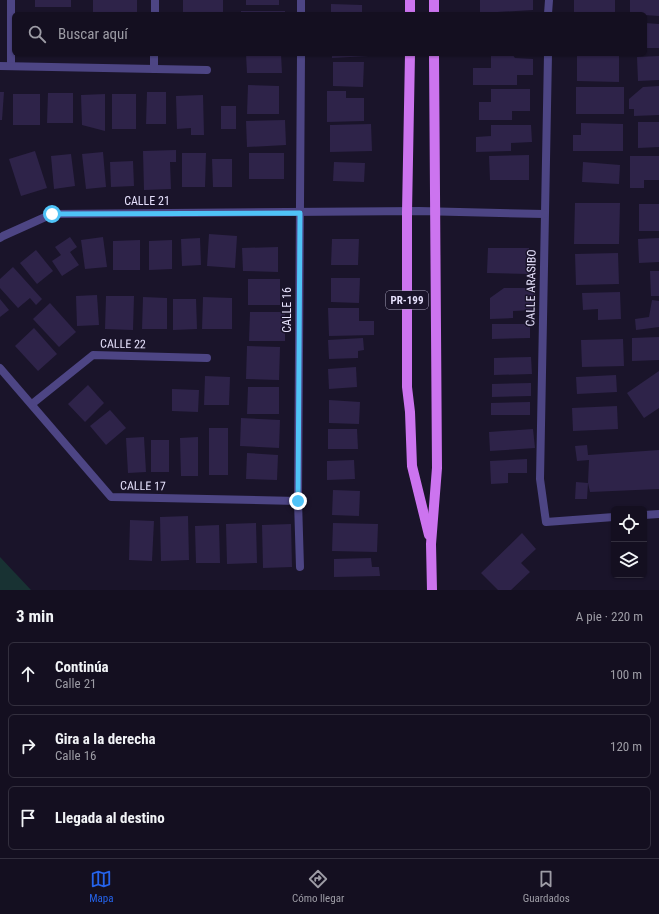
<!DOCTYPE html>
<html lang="es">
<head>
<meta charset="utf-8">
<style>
	:root { --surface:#140f20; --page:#1d1829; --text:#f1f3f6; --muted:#9d9ca5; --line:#332f3e; --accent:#2563eb }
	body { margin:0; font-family:"Roboto Condensed",sans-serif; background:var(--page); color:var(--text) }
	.controls { position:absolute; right:12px; bottom:12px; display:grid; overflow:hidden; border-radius:6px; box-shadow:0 1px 3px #0004 }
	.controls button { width:36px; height:36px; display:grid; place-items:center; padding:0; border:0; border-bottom:1px solid var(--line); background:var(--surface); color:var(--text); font:20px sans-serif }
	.stop { position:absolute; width:12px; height:12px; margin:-9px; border:3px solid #4fc3f7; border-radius:50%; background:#fff }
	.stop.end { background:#4fc3f7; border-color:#fff; box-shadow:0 1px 4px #0008 }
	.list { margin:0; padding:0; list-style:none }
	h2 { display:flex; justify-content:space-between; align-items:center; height:52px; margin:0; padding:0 16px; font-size:17px }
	h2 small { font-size:13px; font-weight:400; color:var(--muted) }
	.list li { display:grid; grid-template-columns:26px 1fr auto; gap:12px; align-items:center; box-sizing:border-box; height:64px; margin:0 8px 8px; padding:0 8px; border:1px solid var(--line); border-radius:6px }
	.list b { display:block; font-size:15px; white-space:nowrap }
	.list p { margin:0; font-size:13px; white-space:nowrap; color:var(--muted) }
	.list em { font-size:13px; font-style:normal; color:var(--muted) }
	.icon { flex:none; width:22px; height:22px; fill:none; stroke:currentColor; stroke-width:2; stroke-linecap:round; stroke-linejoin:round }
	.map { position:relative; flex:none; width:659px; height:590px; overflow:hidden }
	.search { position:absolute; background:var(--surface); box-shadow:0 1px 3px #0004; left:12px; right:12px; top:12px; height:44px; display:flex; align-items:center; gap:10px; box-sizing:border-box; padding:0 14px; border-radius:6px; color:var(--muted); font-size:15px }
	.sheet { height:268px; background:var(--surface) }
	nav { display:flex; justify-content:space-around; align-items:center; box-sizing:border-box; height:56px; border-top:1px solid var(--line); background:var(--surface); font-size:11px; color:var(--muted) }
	nav a { display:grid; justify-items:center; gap:2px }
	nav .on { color:var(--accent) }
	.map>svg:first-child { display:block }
</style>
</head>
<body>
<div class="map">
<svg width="659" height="590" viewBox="0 0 659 590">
	<rect width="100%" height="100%" fill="#1a142a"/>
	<path fill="#183233" d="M0,557L31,590H0Z"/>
	<g fill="#2e2349">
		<rect x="35" y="0" width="36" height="7"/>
		<rect x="93" y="0" width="44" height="12"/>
		<rect x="183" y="0" width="40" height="14"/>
		<rect x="246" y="0" width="33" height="5"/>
		<path d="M480,0H533V10L480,13Z"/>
		<rect x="574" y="0" width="41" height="14"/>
		<path d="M630,0H659V16L630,14Z"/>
		<path d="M331,4L362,5V14H331Z"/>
		<rect x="241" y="11" width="44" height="3"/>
		<path d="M645,23L659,24V48H645Z"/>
		<path d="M246,54H281L282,73H247Z"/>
		<path d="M332,54H369V56L332,58Z"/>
		<path d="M491,54H512L515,58L533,59V75H517V85H473V68H491Z"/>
		<path d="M577,55L619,56V82L577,81Z"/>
		<path d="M659,56V80L638,81L637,57Z"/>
		<path d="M333,62H364L363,87L333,86Z"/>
		<path d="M248,85L279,86V114H247Z"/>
		<path d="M659,86V115L634,116V109H629V99L643,87Z"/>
		<rect x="576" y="87" width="48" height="27"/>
		<path d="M491,89H530V111H512V120H479V102H491Z"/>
		<path d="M327,91H346V98H364V121L327,122Z"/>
		<path d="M0,92H4L2,120H0Z"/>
		<path d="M147,92H166V124H146Z"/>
		<path d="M48,93H73V123H47Z"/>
		<rect x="13" y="94" width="27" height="31"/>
		<path d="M105,94V131L82,125L81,95Z"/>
		<rect x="112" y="94" width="24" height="35"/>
		<path d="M203,95L204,135H191V128L177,129L176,96Z"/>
		<rect x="221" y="106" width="15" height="23"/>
		<path d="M285,120L286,145L247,147L246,121Z"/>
		<path d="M638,122H659V147L638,148Z"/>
		<path d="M581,123L623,124V151H573V135H581Z"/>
		<path d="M371,124L372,151L330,152V125Z"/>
		<path d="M491,125H531L532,142L511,143V151L476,152V137L491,136Z"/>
		<path d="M176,150V162H170L171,189L144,190L143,151Z"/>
		<path d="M35,151L47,188L21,196L9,159Z"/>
		<path d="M103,152L106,187L86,189L82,154Z"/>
		<path d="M182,153H206L205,187H182Z"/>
		<rect x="249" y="153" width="35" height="26"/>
		<path d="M71,154L75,186L54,189L51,156Z"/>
		<path d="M529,155V180H490L489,156Z"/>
		<path d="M630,156H659V180H644V188H630Z"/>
		<path d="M212,159H232V187H213Z"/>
		<path d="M133,161L134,186L111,187L110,162Z"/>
		<path d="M334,162L365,163L364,182L333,181Z"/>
		<path d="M583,162L620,165L619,184L582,182Z"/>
		<path d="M575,203H620L619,244H574Z"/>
		<rect x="639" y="204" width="20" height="27"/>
		<path d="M209,234L237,236L235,268L207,266Z"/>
		<path d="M70,237L77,247L70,252L79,265L62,276L52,261L61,255L55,247Z"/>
		<path d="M103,237L107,267L85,269L81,240Z"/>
		<path d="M200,238L201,265L182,266L181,239Z"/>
		<path d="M659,238V262L639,263L638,239Z"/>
		<path d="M332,239H359L358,265H331Z"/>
		<path d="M140,240V270H113V241Z"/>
		<path d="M172,240V269L149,270V241Z"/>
		<path d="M278,247V272L243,271L242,248Z"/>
		<path d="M488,248H529V274L487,273Z"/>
		<path d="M36,250L53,271L37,284L20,263Z"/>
		<path d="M618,253L619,284L576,285L575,254Z"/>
		<path d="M13,267L42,299L36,305L30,298L18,308L0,288V279Z"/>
		<path d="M650,271H659V296H651Z"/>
		<path d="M331,278H360L359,303L331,302Z"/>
		<rect x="248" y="279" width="32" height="26"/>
		<path d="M504,288H535L536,310L513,311V318L490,319V298Z"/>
		<path d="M620,292L621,319L598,320V309L583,310L582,293Z"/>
		<path d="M97,295L99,325L77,326L76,296Z"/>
		<path d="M106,296H134L133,330L105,329Z"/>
		<path d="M143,297L167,298V329H142Z"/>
		<path d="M203,297L232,298V329H202Z"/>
		<path d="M0,299L9,310L0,317Z"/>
		<path d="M173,299H196L197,329L173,330Z"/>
		<path d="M652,300L659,301V327L636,330L635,319L649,317Z"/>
		<path d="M50,303L76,332L59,347L33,319Z"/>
		<path d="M328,308H359V321H374V335L329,336Z"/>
		<path d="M250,312H285V341H249Z"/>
		<path d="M492,324H530V338L492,339Z"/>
		<path d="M34,328L57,354L38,371L15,346Z"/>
		<path d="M659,337V360L632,361V338Z"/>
		<path d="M363,338L364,350L358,351V358L329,359L328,340Z"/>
		<path d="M623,339L624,366L582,367L581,340Z"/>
		<path d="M247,346L280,347L279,380L246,379Z"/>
		<path d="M531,357L532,374L494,375V358Z"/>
		<path d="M356,367L357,387L329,389L328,369Z"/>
		<path d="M659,371V408L644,418L627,393Z"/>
		<path d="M616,375L617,392L577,394L576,377Z"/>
		<path d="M205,376L230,377L229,405H204Z"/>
		<path d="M531,383V396L492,397V384Z"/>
		<path d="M88,385L104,403L85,422L68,404Z"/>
		<path d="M248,387H279V414H247Z"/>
		<path d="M172,389L199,390L198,412L172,411Z"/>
		<path d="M329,400L360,402L359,424L329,423Z"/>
		<path d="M530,402V415H491V403Z"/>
		<path d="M617,406L618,429L573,431L572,408Z"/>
		<path d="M110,410L126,428L106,445L90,426Z"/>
		<path d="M241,418L280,420L279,448L240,446Z"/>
		<rect x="209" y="428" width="19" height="47"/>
		<path d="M328,429H357L358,449H328Z"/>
		<path d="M533,429L535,448L490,451L489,432Z"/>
		<path d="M144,437L146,472L128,473L126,438Z"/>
		<path d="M198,437V476H181L180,438Z"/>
		<rect x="151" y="440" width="18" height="32"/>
		<path d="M587,445L588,455L659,450V489L590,492L588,483L587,499H575L576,482L588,483L589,460L577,461L575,446Z"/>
		<path d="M247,453L278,455L277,480L246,479Z"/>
		<path d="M527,459V473H508V483L491,484L490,461Z"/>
		<path d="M354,460L355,479L327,480V461Z"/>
		<path d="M333,490L360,491L359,516L332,515Z"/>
		<path d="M188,516L189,560L161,561L160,517Z"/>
		<path d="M130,520L154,521L152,561L129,560Z"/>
		<path d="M256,523L257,563L227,564L226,524Z"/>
		<path d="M333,523L378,524L377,552L332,551Z"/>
		<path d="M291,524L292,567L263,568L262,525Z"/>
		<path d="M219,525L220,563H196L195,526Z"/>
		<path d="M522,533L536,549L521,563L530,572L511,590H498L481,573Z"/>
		<path d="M371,558L372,567H379L380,576L334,577V559Z"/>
	</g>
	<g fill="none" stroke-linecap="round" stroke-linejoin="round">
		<g stroke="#4d4584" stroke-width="8">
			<path d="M155,14V0"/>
			<path d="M301,14V0"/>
			<path d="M548,14L549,0"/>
			<path d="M548,54L540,479L546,522L614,517"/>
			<path d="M11,65V0"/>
			<path d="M0,66L207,70"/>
			<path d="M154,69V54"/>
			<path d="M0,238L3,236L52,214L419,211L544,214"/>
			<path d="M0,368L111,497L298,501"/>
			<path d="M32,404L93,355L207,358"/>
			<path d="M644,515L659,514"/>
			<path d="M300,567L298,501L301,54"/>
		</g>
		<g stroke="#cc74ef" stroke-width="10">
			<path d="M410,0V14"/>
			<path d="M434,14V0"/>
			<path d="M410,54L407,212V387L410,412L412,466L429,535"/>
			<path d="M432,590L431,544L437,468L434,54"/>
		</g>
	</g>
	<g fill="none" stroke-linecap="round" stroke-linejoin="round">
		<path stroke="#4fc3f7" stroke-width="5" d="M52,214L300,213L298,501"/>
	</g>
	<g text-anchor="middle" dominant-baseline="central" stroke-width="3" stroke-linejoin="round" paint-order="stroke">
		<rect fill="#1a142a" stroke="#a9a4bd" stroke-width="1" x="386" y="291" width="42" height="18" rx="3"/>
		<g font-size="11" font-weight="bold" fill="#e6e1fc">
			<text x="407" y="300">PR-199</text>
		</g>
		<g font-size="12" fill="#e6e1fc" stroke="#1a142a">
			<text x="147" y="201">CALLE 21</text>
			<text transform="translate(531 288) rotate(-89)">CALLE ARASIBO</text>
			<text transform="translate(287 310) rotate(-90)">CALLE 16</text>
			<text transform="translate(123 344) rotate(1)">CALLE 22</text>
			<text transform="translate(143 486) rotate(1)">CALLE 17</text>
		</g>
	</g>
</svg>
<div class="controls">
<button><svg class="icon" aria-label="locate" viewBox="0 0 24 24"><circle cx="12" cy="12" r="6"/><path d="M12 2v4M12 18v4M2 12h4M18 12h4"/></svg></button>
<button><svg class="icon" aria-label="layers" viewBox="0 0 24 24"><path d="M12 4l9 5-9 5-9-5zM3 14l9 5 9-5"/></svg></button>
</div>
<div class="stop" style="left:52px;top:214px"></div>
<div class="stop end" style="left:298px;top:501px"></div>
<div class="search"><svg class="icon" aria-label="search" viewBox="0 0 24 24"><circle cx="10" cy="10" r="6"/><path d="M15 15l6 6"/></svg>Buscar aquí</div>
</div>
<section class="sheet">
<h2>3 min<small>A pie · 220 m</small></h2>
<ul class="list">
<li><svg class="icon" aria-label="ahead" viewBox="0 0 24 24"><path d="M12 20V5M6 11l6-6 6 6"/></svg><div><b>Continúa</b><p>Calle 21</p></div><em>100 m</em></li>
<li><svg class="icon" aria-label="right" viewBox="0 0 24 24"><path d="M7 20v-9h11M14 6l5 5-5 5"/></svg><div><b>Gira a la derecha</b><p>Calle 16</p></div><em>120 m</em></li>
<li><svg class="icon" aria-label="arrive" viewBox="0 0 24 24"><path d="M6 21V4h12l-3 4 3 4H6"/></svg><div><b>Llegada al destino</b></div></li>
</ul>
</section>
<nav>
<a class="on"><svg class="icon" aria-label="map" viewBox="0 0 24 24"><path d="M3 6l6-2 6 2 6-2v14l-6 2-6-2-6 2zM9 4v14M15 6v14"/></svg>Mapa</a>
<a><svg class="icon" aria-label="directions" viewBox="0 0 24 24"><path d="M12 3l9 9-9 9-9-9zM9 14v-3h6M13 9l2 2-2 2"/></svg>Cómo llegar</a>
<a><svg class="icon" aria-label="saved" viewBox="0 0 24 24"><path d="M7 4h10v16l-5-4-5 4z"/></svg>Guardados</a>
</nav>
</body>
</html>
